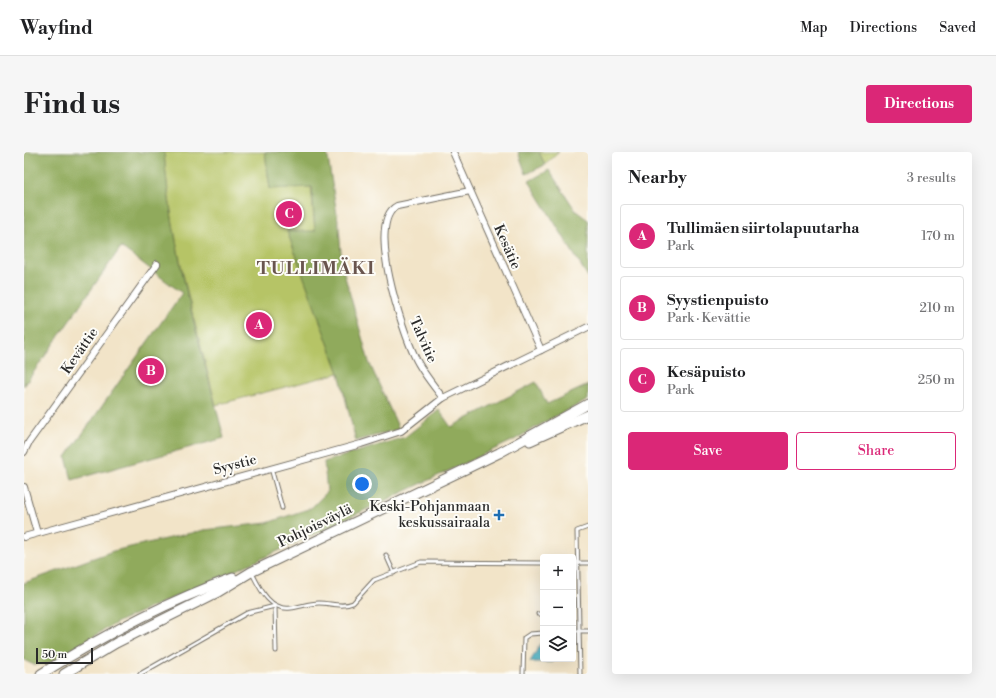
<!DOCTYPE html>
<html lang="en">
<head>
<meta charset="utf-8">
<style>
	:root { --surface:#fff; --page:#f6f6f6; --text:#202124; --muted:#757577; --line:#e0e0e0; --accent:#db2777 }
	body { margin:0; font-family:"Libre Bodoni",serif; background:var(--page); color:var(--text) }
	.controls { position:absolute; right:12px; bottom:12px; display:grid; overflow:hidden; border-radius:4px; box-shadow:0 4px 16px #0002 }
	.controls button { width:36px; height:36px; display:grid; place-items:center; padding:0; border:0; border-bottom:1px solid var(--line); background:var(--surface); color:var(--text); font:20px sans-serif }
	.scale { position:absolute; left:12px; bottom:10px; width:57px; box-sizing:border-box; padding-left:4px; border:2px solid #2b2b2b; border-top:0; font-size:11px; line-height:14px; white-space:nowrap; color:#2b2b2b; -webkit-text-stroke:3px #fdfcf7; paint-order:stroke }
	.you { position:absolute; left:338px; top:332px; width:14px; height:14px; margin:-10px; border:3px solid #fff; border-radius:50%; background:#1a73e8; box-shadow:0 0 0 6px #1a73e833 }
	.badge { display:grid; place-items:center; width:26px; height:26px; border-radius:50%; background:var(--accent); color:#fff; font-size:13px; font-weight:700 }
	.pin { position:absolute; translate:-50% -50%; border:2px solid #fff; box-shadow:0 1px 4px #0006 }
	.list { margin:0; padding:0; list-style:none }
	h2 { display:flex; justify-content:space-between; align-items:center; height:52px; margin:0; padding:0 16px; font-size:17px }
	h2 small { font-size:13px; font-weight:400; color:var(--muted) }
	.list li { display:grid; grid-template-columns:26px 1fr auto; gap:12px; align-items:center; box-sizing:border-box; height:64px; margin:0 8px 8px; padding:0 8px; border:1px solid var(--line); border-radius:4px }
	.list b { display:block; font-size:15px; white-space:nowrap }
	.list p { margin:0; font-size:13px; white-space:nowrap; color:var(--muted) }
	.list em { font-size:13px; font-style:normal; color:var(--muted) }
	.actions { display:flex; gap:8px; padding:12px 16px }
	.actions a { flex:1; padding:9px 0; border:1px solid var(--accent); border-radius:4px; text-align:center; font-size:14px; color:var(--accent) }
	.actions .main { background:var(--accent); color:#fff }
	.icon { flex:none; width:22px; height:22px; fill:none; stroke:currentColor; stroke-width:2; stroke-linecap:round; stroke-linejoin:round }
	.map { position:relative; flex:none; width:564px; height:522px; overflow:hidden; border-radius:4px }
	header { display:flex; align-items:center; gap:24px; box-sizing:border-box; height:56px; padding:0 20px; background:var(--surface); border-bottom:1px solid var(--line) }
	header strong { font-size:19px }
	nav { display:flex; gap:22px; margin-inline-start:auto; font-size:14px }
	.intro { display:flex; align-items:center; justify-content:space-between; box-sizing:border-box; height:96px; padding:0 24px }
	h1 { margin:0; font-size:28px }
	.button { padding:10px 18px; border-radius:4px; background:var(--accent); color:#fff; font-size:14px; font-weight:700 }
	main { display:flex; gap:24px; padding:0 24px }
	aside { flex:1; background:var(--surface); border-radius:4px; box-shadow:0 4px 16px #0002 }
	.map>svg:first-child { display:block }
</style>
</head>
<body>
<header>
<strong>Wayfind</strong>
<nav><a>Map</a><a>Directions</a><a>Saved</a></nav>
</header>
<div class="intro"><h1>Find us</h1><a class="button">Directions</a></div>
<main>
<div class="map">
<svg width="564" height="522" viewBox="0 0 564 522">
	<rect width="100%" height="100%" fill="#fdfcf7"/>
	<filter id="ink" filterUnits="userSpaceOnUse"><feTurbulence type="fractalNoise" baseFrequency=".025" numOctaves="2"/><feDisplacementMap in="SourceGraphic" scale="8" xChannelSelector="R" yChannelSelector="G"/><feConvolveMatrix kernelMatrix="1 2 1 2 8 2 1 2 1" color-interpolation-filters="sRGB"/></filter>
	<filter id="wash" filterUnits="userSpaceOnUse"><feTurbulence type="fractalNoise" baseFrequency=".012" numOctaves="4" result="noise"/><feDisplacementMap in="SourceGraphic" scale="16" xChannelSelector="R" yChannelSelector="G"/><feGaussianBlur stdDeviation="0.9" result="paint"/><feColorMatrix in="noise" values="0 0 0 0 0 0 0 0 0 0 0 0 0 0 0 0 0 1.4 0 .05"/><feComposite in="paint" operator="in"/></filter>
	<g filter="url(#wash)">
		<rect width="100%" height="100%" fill="#f2e4c8"/>
		<g fill="#b6c466" stroke="#707848">
			<path d="M140,0H241L246,37L287,34L291,80L263,79L315,221L192,253C171,170 146,86 140,0Z"/>
			<path d="M515,0H535L521,13Z"/>
		</g>
		<g fill="#90aa5b" stroke="#5e6a43">
			<path d="M0,0H140C147,97 176,192 200,286L48,328L42,305L158,141C137,126 118,110 97,95L0,234Z"/>
			<path d="M241,0H303L315,75L318,114L345,210L375,277L332,289L315,221L263,79H291L288,35L246,37Z"/>
			<path d="M494,0H515L521,13L502,22Z"/>
			<path d="M525,18L552,59L564,68V125L505,29Z"/>
			<path d="M512,230L523,252L564,233V248L528,266L490,288L237,407L94,470L23,512L10,513L0,508V431L89,399L180,378L243,371L287,356L303,340L300,310L381,285L415,258L427,275Z"/>
		</g>
		<path fill="#3eaabe" stroke="#346a74" d="M517,491L519,493V507H527L529,510H506Z"/>
	</g>
	<g filter="url(#ink)">
		<g fill="none" stroke-linecap="round" stroke-linejoin="round">
			<g stroke="#716c62" stroke-width="5">
				<g id="service">
					<path d="M247,316L258,356"/>
					<path d="M362,403L370,421"/>
					<path d="M549,411H564"/>
					<path d="M228,421C236,437 246,459 267,456C276,455 285,451 295,451C306,451 318,456 329,451L350,428L397,410L519,411"/>
					<path d="M251,454L252,499"/>
					<path d="M514,462H519"/>
					<path d="M549,479H564"/>
					<path d="M116,522L223,461L251,454"/>
					<path d="M499,522L500,486L506,482L519,481"/>
					<path d="M556,522L553,379L564,375"/>
				</g>
			</g>
			<g stroke="#716c62" stroke-width="8">
				<g id="minor">
					<path d="M429,0L517,198"/>
					<path d="M419,246C409,233 398,220 391,205C379,180 341,70 373,54L446,39"/>
					<path d="M0,300L5,290L133,112"/>
					<path d="M0,335L13,381"/>
					<path d="M0,385L337,292L377,279L419,246L564,175"/>
				</g>
			</g>
			<g stroke="#716c62" stroke-width="11">
				<g id="secondary">
					<path d="M506,289L564,263"/>
					<path d="M17,522C78,484 141,450 209,426"/>
					<path d="M40,522L92,491L194,440L227,420L475,301L564,252"/>
				</g>
			</g>
			<use href="#service" stroke="#fff" stroke-width="3"/>
			<use href="#minor" stroke="#fff" stroke-width="6"/>
			<use href="#secondary" stroke="#fff" stroke-width="9"/>
		</g>
	</g>
	<path fill="#1f6fb2" stroke="#fdfcf7" stroke-width="1.5" d="M473 357h4v4h4v4h-4v4h-4v-4h-4v-4h4z"/>
	<g text-anchor="middle" dominant-baseline="central" stroke-width="4" stroke-linejoin="round" paint-order="stroke">
		<g font-size="14" fill="#2b2b2b" stroke="#fdfcf7">
			<text transform="translate(483 95) rotate(66)">Kesätie</text>
			<text transform="translate(399 188) rotate(66)">Talvitie</text>
			<text transform="translate(56 199) rotate(-55)">Kevättie</text>
			<text transform="translate(211 313) rotate(-15)">Syystie</text>
			<text transform="translate(291 374) rotate(-26)">Pohjoisväylä</text>
		</g>
		<g font-size="14" fill="#2b2b2b" stroke="#fdfcf7" text-anchor="end">
			<text x="466" y="355">Keski-Pohjanmaan<tspan x="466" dy="16">keskussairaala</tspan></text>
		</g>
		<g font-size="18" font-weight="bold" letter-spacing="1" fill="#69554e" stroke="#fdfcf7">
			<text x="292" y="116">TULLIMÄKI</text>
		</g>
	</g>
</svg>
<div class="controls">
<button>+</button>
<button>−</button>
<button><svg class="icon" aria-label="layers" viewBox="0 0 24 24"><path d="M12 4l9 5-9 5-9-5zM3 14l9 5 9-5"/></svg></button>
</div>
<div class="scale">50 m</div>
<div class="you"></div>
<div class="pin badge" style="left:235px;top:173px">A</div>
<div class="pin badge" style="left:127px;top:219px">B</div>
<div class="pin badge" style="left:265px;top:62px">C</div>
</div>
<aside>
<h2>Nearby<small>3 results</small></h2>
<ul class="list">
<li><span class="badge">A</span><div><b>Tullimäen siirtolapuutarha</b><p>Park</p></div><em>170 m</em></li>
<li><span class="badge">B</span><div><b>Syystienpuisto</b><p>Park · Kevättie</p></div><em>210 m</em></li>
<li><span class="badge">C</span><div><b>Kesäpuisto</b><p>Park</p></div><em>250 m</em></li>
</ul>
<div class="actions"><a class="main">Save</a><a>Share</a></div>
</aside>
</main>
</body>
</html>
